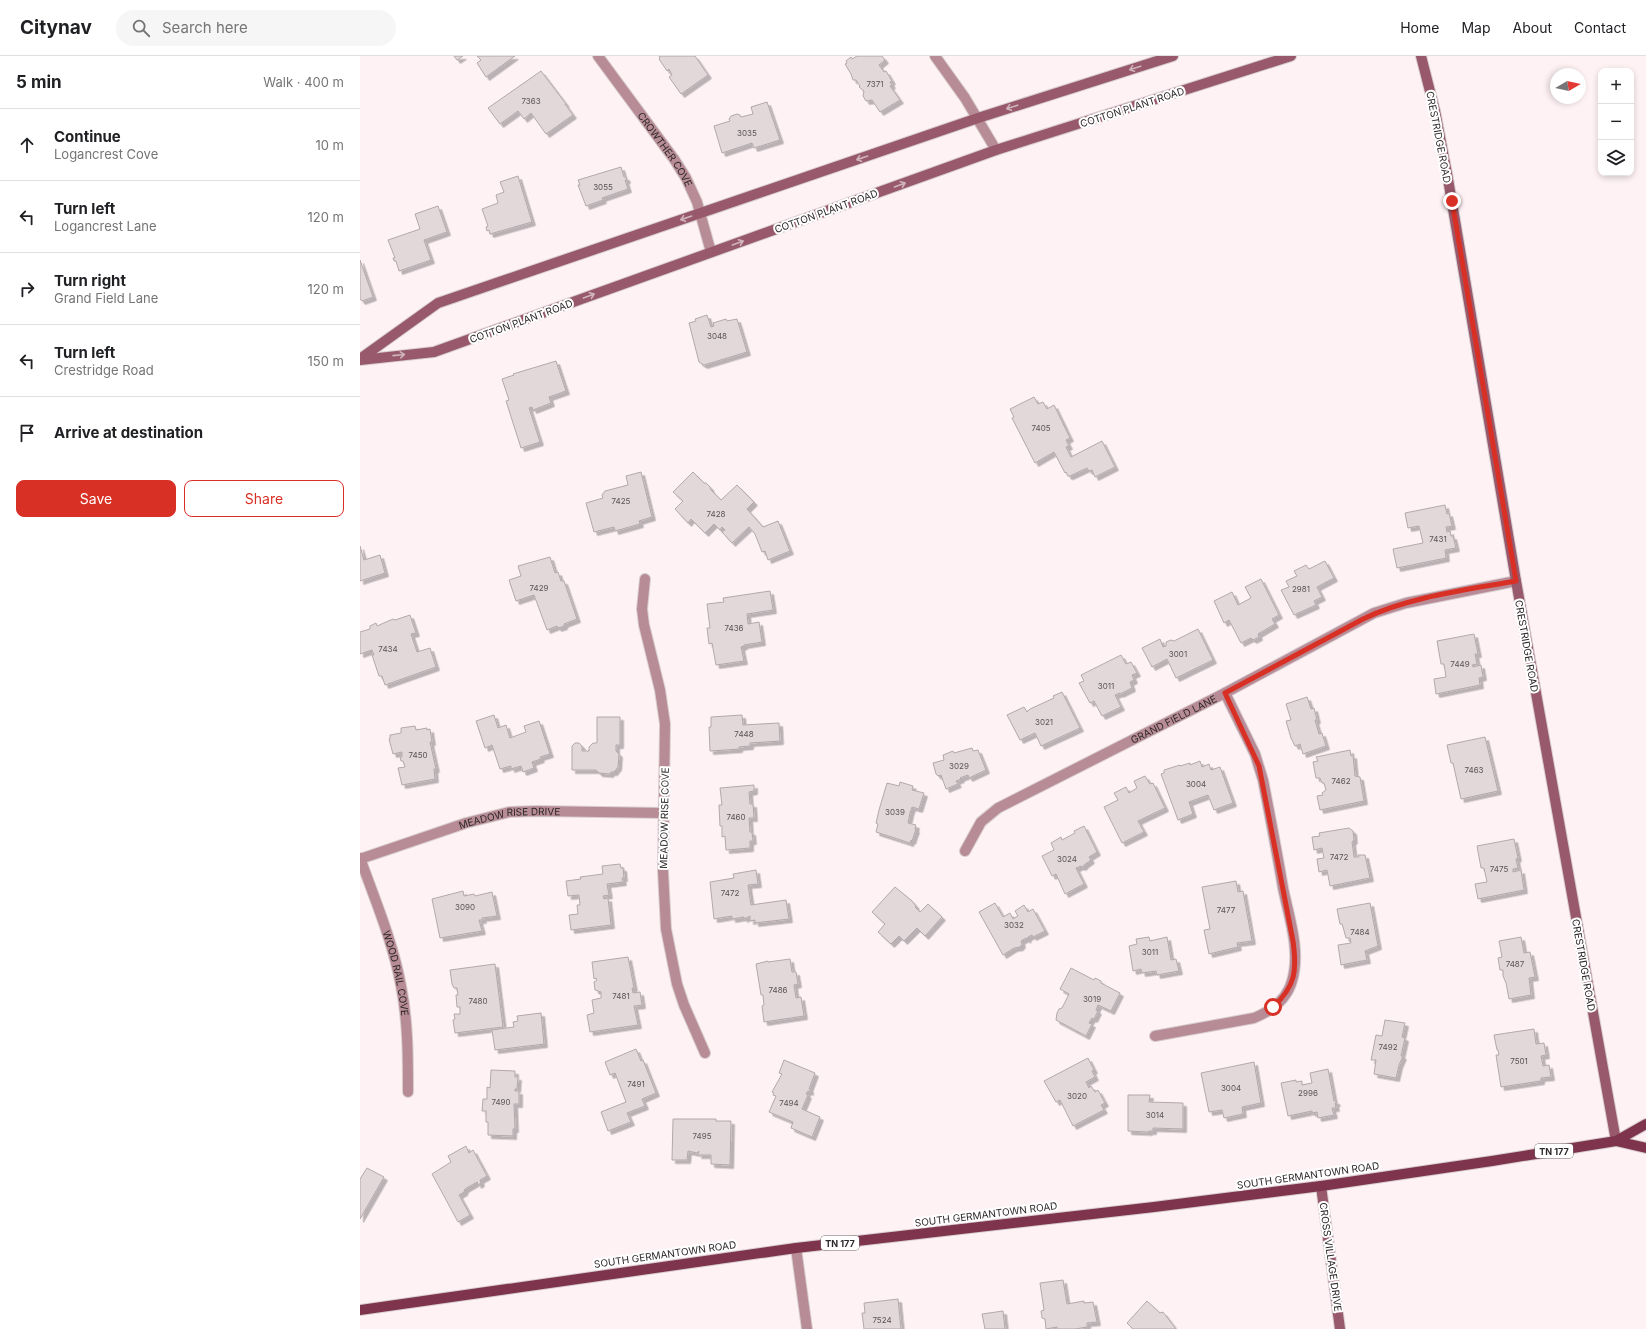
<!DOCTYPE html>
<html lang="en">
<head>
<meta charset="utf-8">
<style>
	:root { --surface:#fff; --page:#f6f6f6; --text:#202124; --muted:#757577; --line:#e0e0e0; --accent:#d93025 }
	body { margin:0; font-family:Inter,sans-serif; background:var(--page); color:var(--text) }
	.controls { position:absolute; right:12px; top:12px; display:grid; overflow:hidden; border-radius:8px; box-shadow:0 2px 6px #0003 }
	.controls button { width:36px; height:36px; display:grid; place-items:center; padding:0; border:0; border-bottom:1px solid var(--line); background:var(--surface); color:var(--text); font:20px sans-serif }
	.compass { position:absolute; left:1190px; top:12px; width:36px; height:36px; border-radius:50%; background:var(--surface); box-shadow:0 2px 6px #0003; rotate:81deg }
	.stop { position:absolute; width:12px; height:12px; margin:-9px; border:3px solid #d93025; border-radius:50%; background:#fff }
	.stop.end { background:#d93025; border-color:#fff; box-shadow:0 1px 4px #0008 }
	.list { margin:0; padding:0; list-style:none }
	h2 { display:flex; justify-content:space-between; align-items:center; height:52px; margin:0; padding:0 16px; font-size:17px }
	h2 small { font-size:13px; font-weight:400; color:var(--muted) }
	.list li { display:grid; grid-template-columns:26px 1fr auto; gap:12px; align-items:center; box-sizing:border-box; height:72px; padding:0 16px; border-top:1px solid var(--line) }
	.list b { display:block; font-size:15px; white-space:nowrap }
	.list p { margin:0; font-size:13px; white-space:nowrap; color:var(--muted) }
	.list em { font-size:13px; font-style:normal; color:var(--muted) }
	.actions { display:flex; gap:8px; padding:12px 16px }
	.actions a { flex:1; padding:9px 0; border:1px solid var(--accent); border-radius:8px; text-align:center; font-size:14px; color:var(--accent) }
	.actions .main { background:var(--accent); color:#fff }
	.icon { flex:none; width:22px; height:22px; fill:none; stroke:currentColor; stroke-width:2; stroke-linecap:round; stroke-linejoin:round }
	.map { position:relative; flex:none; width:1286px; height:1273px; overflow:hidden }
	header { display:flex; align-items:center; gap:24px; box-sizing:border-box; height:56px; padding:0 20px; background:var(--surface); border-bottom:1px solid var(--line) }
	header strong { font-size:19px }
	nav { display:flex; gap:22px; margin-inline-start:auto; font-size:14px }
	.search { width:280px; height:36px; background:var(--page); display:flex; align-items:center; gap:10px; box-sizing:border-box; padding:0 14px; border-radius:22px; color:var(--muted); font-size:15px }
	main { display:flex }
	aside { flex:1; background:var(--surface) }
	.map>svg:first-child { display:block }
</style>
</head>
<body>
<header>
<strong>Citynav</strong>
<div class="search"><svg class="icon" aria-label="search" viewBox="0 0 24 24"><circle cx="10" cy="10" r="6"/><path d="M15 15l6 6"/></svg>Search here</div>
<nav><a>Home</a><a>Map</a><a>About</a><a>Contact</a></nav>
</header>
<main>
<aside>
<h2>5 min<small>Walk · 400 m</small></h2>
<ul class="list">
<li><svg class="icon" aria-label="ahead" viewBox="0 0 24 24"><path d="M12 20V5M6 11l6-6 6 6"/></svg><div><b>Continue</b><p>Logancrest Cove</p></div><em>10 m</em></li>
<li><svg class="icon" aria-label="left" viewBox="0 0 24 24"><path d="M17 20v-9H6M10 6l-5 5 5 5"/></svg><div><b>Turn left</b><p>Logancrest Lane</p></div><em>120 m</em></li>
<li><svg class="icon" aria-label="right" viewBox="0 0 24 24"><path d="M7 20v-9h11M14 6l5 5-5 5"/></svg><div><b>Turn right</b><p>Grand Field Lane</p></div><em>120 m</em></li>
<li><svg class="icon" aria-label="left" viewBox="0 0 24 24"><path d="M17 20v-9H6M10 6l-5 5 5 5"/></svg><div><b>Turn left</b><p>Crestridge Road</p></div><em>150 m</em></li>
<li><svg class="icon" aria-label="arrive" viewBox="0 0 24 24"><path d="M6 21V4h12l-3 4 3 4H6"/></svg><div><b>Arrive at destination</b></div></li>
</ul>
<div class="actions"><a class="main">Save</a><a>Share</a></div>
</aside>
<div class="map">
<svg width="1286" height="1273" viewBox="0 0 1286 1273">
	<defs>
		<filter id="shadow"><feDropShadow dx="3.5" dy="3.5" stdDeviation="0" flood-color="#0004"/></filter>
	</defs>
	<rect width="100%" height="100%" fill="#fef2f5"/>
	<g fill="#e2d7d9" stroke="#b3a8ab" filter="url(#shadow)">
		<path d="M94,0H103L97,4Z"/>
		<path d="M117,0H155L126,21L117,7L121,4Z"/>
		<path d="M299,0H335L348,19L321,38L309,21L312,19L309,13L307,15L299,3L300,2Z"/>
		<path d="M497,0H522L525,4L519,9L524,16L526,15L532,25L530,26L532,29L530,30L540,44L520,56L512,44L506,45L503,40L504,35L499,31L500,30L496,24H493L491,18L485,8L487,7L486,5L491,1L492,3Z"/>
		<path d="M181,15L206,48H205L213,59L186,78L171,57L164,63L158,55L140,68L128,52Z"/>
		<path d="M407,46L420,84L394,92L392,87L362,97L354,70L370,65L369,63L371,60L377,58L380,59L381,61L393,58L391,51Z"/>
		<path d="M261,111L264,121H266L267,124H265L268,133L242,142L243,144L226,150L218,129H220L218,124Z"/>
		<path d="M158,120L172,166L130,178L129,174L127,175L126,171L128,170L122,153L138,147L136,139L144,136L140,126Z"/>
		<path d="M78,150L87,176L64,184L71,204L39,215L36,205H34L33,202H35L28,184L60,173L55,158Z"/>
		<path d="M0,204L13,241L2,245L0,243Z"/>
		<path d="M347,259L351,271L354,270L353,267L366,263L367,265L377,263L387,296L344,309L339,306L329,267L336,265L335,263Z"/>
		<path d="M196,305L206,335L189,341L191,347L173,354L172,351L169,352L180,386L161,392L146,345L149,344L142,323L154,319L153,318Z"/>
		<path d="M674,341L678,348L683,346L687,353L694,349L710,382L706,384L709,390L706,391L711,401L742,385L755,411L735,421L732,414L729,415L727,412L710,420H708L706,416L705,417L694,396L675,407L652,362L654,361L650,353Z"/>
		<path d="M281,416L292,461L279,465L280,468L255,475L254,471L234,476L226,447L243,442L242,439L245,435L268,429L266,420Z"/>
		<path d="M333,416L344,427H346L350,431L351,434L361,444L377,429L394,446L387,453L403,471L418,465L430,495L408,504L405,495L402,496L395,478L389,471L372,487L362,476L365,474L362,471L360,474L354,468L345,477L331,463L328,467L315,453L323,445L313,436Z"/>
		<path d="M1085,449L1087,458L1089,457L1092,470L1086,471L1087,476L1090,475L1091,480H1093L1096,492L1085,494L1086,502L1037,512L1033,493L1063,487L1059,470L1048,472L1045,457Z"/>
		<path d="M0,490L4,504L20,499L25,517L0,525Z"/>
		<path d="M190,501L195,517L198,516L201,525H204L217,563L204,568V570L198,572L197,570L187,574L174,539L156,545L149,524L161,520L158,510Z"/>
		<path d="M965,505L974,522L957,531L962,541L954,545L956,549L934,559L921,534L929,531L926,525L937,520L934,515L946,509L949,513Z"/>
		<path d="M901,523L919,559L912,563L915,568L898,578L899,581L893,584L891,582L881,587L869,564L864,567L854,545L872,536L878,549L891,542L885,531Z"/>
		<path d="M410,535L413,554L387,558L388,568L399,566L402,586L384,589V590L381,591L384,605L356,609L352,587L349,588L347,572H350L347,548L364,546L363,542Z"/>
		<path d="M50,559L56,577L51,578L57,596L70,592L76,611L25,629L22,620H19L12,599H14L12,594L0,598V576L10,573V570L16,567L17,570L33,563L35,564Z"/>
		<path d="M838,573L853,604L816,622L807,603L792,611L782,592L800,583L803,591L806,590V586L811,584L814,585Z"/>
		<path d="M1114,578L1118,598H1115L1117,608L1112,609L1113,611L1121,609L1123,621L1119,622L1120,629L1076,638L1074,623L1086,621L1084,608H1081L1077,585Z"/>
		<path d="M761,599L766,608L771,606L777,617L772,619L774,624L770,626L772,632L760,638V637L755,639L761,651L742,660L734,645L730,647L719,627L724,625L721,619Z"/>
		<path d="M702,636L720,672L681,690L675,677L660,684L647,659L664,651L667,656L670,653L694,642L693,640Z"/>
		<path d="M947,641L951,653L954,652L957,664H955L959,678L962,677L966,690L943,698L940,688L935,690L931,682L926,665L931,664L926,648Z"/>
		<path d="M134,659L138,672L146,669L150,682L166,676L164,670L179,665L190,698L180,701L181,703L172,706L174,712L163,716L161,710L151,713V710L140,713L132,689L125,692L116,665Z"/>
		<path d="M382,659L383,669L419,667L420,685L390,687V690L379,691V693L350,695L349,671H351V661Z"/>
		<path d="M237,661H260V689H256V695L259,698L258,711L254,716H251L250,718L239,717L236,714H212V690L215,687H219L222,690V695H229V691L233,687H237Z"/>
		<path d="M55,670L56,674L67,672V674L70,673L72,686H70L76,713H74L75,723L42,729L38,712L45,711L43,705H41L40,701H42V696L33,698L29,683H30V679L41,677V672Z"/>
		<path d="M1125,681L1138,735L1101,743L1093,707H1091L1087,689Z"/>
		<path d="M612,692L613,695L618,694L626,714L609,722L608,719L600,722L601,723L596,725L598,728L586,733L581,719L578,720L576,718L573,707L584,704L583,699L593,695L594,697Z"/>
		<path d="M990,694L991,700L993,699L995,720L1000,721L1004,745L960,754L957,740L963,739L962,737L966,734L964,727H962L960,722H956L953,706L958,705L956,701Z"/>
		<path d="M840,705L842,711L849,708L851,714L860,711L873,747L854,754L848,739L829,746L833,758L818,764L801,718L804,717V714L820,709V710L830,707V709Z"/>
		<path d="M785,720L790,728L793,727L805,752L778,765L784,776L762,787L744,751L758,744L754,737L766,731L769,737L777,732L774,725Z"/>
		<path d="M540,726L553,730L552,734L564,737L559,753L552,751L550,757L548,767L556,769L555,773H556L552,785L551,784L550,787L516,776L518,768L516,767L519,754L527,727L539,730Z"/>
		<path d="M394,729V735L389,736L390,748H393L394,762H389L390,776H392L393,785H390V792L366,794L365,780L362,781V770H360L359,749H362L360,732Z"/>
		<path d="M724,770L737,796L729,801L731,804L724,809V810L722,811L721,810L716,812L724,828L705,838L696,818L692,820L682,800L694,794L691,787L701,781L702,784L715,777L714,775Z"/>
		<path d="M989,772L993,775L994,784L992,786L994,801H999L998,799H1005L1010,822L970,830L967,814L959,816L957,803L964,802L962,792L954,794L952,781L960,780L959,777Z"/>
		<path d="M1154,783L1158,802L1156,803L1158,812L1153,813V816L1161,814L1164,834L1118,843L1115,828L1127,826L1124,812H1121L1117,790Z"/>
		<path d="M260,808L261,812H263L264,822H262L263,826L247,828L249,839L243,840L244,843L248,842L251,869L211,874L209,859L218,858L217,849H220L219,839L208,840L206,825L221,823L220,821L243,818L242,810Z"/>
		<path d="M396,814L398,828L388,829L391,849L426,844L429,863L395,867V864L390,865V860L384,863V861L372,863V860L354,863L350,826L374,822L373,818Z"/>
		<path d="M876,825L878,836L883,835L892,885L877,887L878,891L849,898L844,874L850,873L842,831Z"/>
		<path d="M535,831L551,844L556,850L555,851L560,856L568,848L582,861L565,880L557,872L544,885L539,880L531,888L518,876L525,868L512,856Z"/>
		<path d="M103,835L104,840L114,838L115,840L132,836L137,860L122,862L123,864H119L122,875L80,882L72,843Z"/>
		<path d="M635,847L643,861L650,857L653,863L658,860L655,855L664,849L668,856L673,853L685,875L673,881L672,879L668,881L667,884L666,882L661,885L662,888L660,891L654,892L643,899L619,856Z"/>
		<path d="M1010,847L1018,890L1005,895L1007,904L981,909L978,889L991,887L990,882H986L983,871L982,868H980L977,853Z"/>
		<path d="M789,881L790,885L807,881L811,904L816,903L819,915L797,919L796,915L782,917L781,913L773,915L769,890L777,888L776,883Z"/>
		<path d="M1161,881L1164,897L1170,896L1175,921L1169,922L1171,939L1149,943L1146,927L1143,920V914H1140L1138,902L1142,901L1139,885Z"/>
		<path d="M268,901L274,932H272L273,937L280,936L282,949L274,950L278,969L230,976L227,959L234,957L232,944L241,942V936L235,934L234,926L237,924L236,922L234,923L232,906Z"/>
		<path d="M430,903L432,916H436L438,928L434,929L436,942L441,941L444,960L404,966L402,950L404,949L403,939H401L396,908L408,905V906Z"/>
		<path d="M135,908L143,971L95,977L93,964L95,963L94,958H100V951H97L96,939H98L97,932H94L92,928L90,914Z"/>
		<path d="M711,912L734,924L735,922L741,925V927L760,937L751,955L738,949L736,954L738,955L734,963L732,962L729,967L732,968L726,980L696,964L697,957L699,953L702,952L709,938L700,933Z"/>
		<path d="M181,957L184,988L135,994L132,974L154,971L153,966L158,965L157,960Z"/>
		<path d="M1025,964L1045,967L1042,981L1045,982L1041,1000H1043L1039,1009L1036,1022L1014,1018L1016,1004H1011L1016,979L1022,980Z"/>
		<path d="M1174,973L1176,988L1184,987L1186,999L1181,1000L1183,1010L1189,1009L1191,1021L1181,1022V1025L1141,1031L1136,999H1139L1138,994H1137L1134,979Z"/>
		<path d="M276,993L281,1005L283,1004L296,1037L282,1043L285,1050L267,1057L271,1066L248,1075L241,1056L266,1046L255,1017L250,1019L245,1006Z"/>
		<path d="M728,1002L734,1014L732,1015L735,1021L726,1026L729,1032L731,1030L735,1036L738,1034L745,1047L741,1049L744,1054L713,1070L700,1044L696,1046L684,1025Z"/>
		<path d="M424,1004L455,1017L449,1033H450V1036L448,1035L446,1038L448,1039L442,1053L460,1061L452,1081L431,1072L433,1066L409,1056L416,1040L413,1039L414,1037L412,1036L422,1018L419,1017Z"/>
		<path d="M894,1006L901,1047L882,1051L883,1058L864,1062L862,1054L849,1056L841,1017Z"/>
		<path d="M968,1013L974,1045H976L977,1047H975L976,1052H972L974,1059L958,1062L957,1056L952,1057V1055L928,1060L921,1027L936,1024V1026L942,1025V1029L952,1027L950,1017Z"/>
		<path d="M131,1014L155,1015V1021H158L157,1033H155V1035H159V1048H154L155,1073H153V1080L128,1079V1066H126V1055H122L123,1043H127V1031L130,1032Z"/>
		<path d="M768,1039H790L789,1046L823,1047V1073L793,1072V1075H789V1076L768,1075Z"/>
		<path d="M313,1063H356V1065H371L370,1109L351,1108V1099H338L339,1095L337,1097L328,1095L327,1104H312Z"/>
		<path d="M106,1090L109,1097L113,1094L127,1120L120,1124L121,1127L118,1129L117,1126L105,1133L104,1136L99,1139L110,1159L98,1166L72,1118L91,1106L88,1100Z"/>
		<path d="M7,1112L24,1121L0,1163V1123Z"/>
		<path d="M703,1224L707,1248L724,1245V1247L733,1246L737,1266L727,1267V1271L715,1273H697V1271L686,1273L685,1263L682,1262L681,1255L684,1254L680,1227Z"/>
		<path d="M538,1243L541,1273H504L502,1257H505L504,1247Z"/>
		<path d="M787,1245L800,1257L803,1256L816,1273H773L767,1267Z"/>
		<path d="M643,1255L645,1273H625L622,1258Z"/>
	</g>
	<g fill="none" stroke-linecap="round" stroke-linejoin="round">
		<g stroke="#d8ced0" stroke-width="12">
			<g id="street">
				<path id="s1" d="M238,0L314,103L326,122L337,146L351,196"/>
				<path d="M575,0L605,42L636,94"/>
				<path d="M285,523L282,553L284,569L300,634L305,668L303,815L306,873L317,928L324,949L345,997"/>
				<path id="s2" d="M605,795L621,766L638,752L865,637L1014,557L1046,547L1156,525"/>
				<path id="s3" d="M0,802C15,844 33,886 41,930C48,965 48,1001 48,1036"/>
				<path id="s4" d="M0,803L106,767L149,756L177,755L304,757"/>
				<path d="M795,980L894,962C911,955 927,943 932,925C941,895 929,861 923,832C917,796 910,760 903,724L895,698L865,637"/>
				<path d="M436,1192L447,1273"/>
			</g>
		</g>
		<g stroke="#d8ced0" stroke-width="12">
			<g id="secondary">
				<path d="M1061,0L1075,55L1088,123L1156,525L1256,1085"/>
				<path d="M0,303L78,247L618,62L813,0"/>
				<path d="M0,304L74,296L636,94L931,0"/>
				<path d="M961,1130L980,1273"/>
			</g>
		</g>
		<g stroke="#d8ced0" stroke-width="12">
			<g id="primary">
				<path d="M1256,1085L1286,1092"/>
				<path d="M0,1254L436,1192L794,1151L961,1130L1132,1105L1256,1085L1286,1068"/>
			</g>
		</g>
		<use href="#street" stroke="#b88c97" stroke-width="10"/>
		<use href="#secondary" stroke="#97596b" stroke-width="10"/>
		<use href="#primary" stroke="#7d344c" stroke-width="10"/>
	</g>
	<defs><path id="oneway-shaft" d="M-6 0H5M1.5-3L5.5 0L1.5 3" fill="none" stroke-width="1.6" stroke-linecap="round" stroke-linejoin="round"/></defs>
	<g stroke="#d0b4bc">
		<use href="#oneway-shaft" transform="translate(775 12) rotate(162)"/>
		<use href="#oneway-shaft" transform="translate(652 51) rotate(162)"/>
		<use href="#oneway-shaft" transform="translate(502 102) rotate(161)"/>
		<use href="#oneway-shaft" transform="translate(540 129) rotate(-20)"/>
		<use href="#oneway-shaft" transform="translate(326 162) rotate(161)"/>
		<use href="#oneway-shaft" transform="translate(378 187) rotate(-20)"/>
		<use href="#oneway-shaft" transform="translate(229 240) rotate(-20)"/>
		<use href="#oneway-shaft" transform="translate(39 299) rotate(-6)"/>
	</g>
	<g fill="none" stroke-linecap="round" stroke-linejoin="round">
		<path stroke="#d93025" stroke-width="5" d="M913,951C936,930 937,914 933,885L899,710L865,637L1003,563C1048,541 1106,534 1156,525L1092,145"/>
	</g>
	<g text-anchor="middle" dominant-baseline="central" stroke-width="4" stroke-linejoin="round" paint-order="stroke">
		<g font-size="8" fill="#5a5455">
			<text x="515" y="28">7371</text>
			<text x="171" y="45">7363</text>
			<text x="387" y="77">3035</text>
			<text x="243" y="131">3055</text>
			<text x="357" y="280">3048</text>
			<text x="681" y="372">7405</text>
			<text x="261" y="445">7425</text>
			<text x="356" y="458">7428</text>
			<text x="1078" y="483">7431</text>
			<text x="179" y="532">7429</text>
			<text x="941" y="533">2981</text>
			<text x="374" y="572">7436</text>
			<text x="28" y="593">7434</text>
			<text x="818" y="598">3001</text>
			<text x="1100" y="608">7449</text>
			<text x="746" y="630">3011</text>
			<text x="684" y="666">3021</text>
			<text x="384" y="678">7448</text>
			<text x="58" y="699">7450</text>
			<text x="599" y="710">3029</text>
			<text x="1114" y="714">7463</text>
			<text x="981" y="725">7462</text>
			<text x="836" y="728">3004</text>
			<text x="535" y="756">3039</text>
			<text x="376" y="761">7460</text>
			<text x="979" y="801">7472</text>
			<text x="707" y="803">3024</text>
			<text x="1139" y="813">7475</text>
			<text x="370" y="837">7472</text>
			<text x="105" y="851">3090</text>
			<text x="866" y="854">7477</text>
			<text x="654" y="869">3032</text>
			<text x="1000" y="876">7484</text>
			<text x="790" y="896">3011</text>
			<text x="1155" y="908">7487</text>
			<text x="418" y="934">7486</text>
			<text x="261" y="940">7481</text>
			<text x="732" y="943">3019</text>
			<text x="118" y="945">7480</text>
			<text x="1028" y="991">7492</text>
			<text x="1159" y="1005">7501</text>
			<text x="276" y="1028">7491</text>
			<text x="871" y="1032">3004</text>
			<text x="948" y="1037">2996</text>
			<text x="717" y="1040">3020</text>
			<text x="141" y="1046">7490</text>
			<text x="429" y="1047">7494</text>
			<text x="795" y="1059">3014</text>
			<text x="342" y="1080">7495</text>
			<text x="522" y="1264">7524</text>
		</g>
		<g fill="#fff" stroke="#6c6869" stroke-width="1">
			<rect x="1175" y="1088" width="38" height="14" rx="3"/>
			<rect x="461" y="1180" width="38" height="14" rx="3"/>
		</g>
		<g font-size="9" font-weight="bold" fill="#2d2829">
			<text x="1194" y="1095">TN 177</text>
			<text x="480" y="1187">TN 177</text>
		</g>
		<g font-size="10" fill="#2d2829" stroke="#fff">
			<text transform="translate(772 51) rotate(-18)">COTTON PLANT ROAD</text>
			<text transform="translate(1079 81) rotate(79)">CRESTRIDGE ROAD</text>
			<text stroke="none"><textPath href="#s1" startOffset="115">CROWTHER COVE</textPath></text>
			<text transform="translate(466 155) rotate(-20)">COTTON PLANT ROAD</text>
			<text transform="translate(161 265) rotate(-20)">COTTON PLANT ROAD</text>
			<text transform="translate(1167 590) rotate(80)">CRESTRIDGE ROAD</text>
			<text stroke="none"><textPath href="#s2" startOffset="252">GRAND FIELD LANE</textPath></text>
			<text transform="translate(304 762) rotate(-89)">MEADOW RISE COVE</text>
			<text stroke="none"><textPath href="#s4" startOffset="156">MEADOW RISE DRIVE</textPath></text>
			<text transform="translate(1224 909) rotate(80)">CRESTRIDGE ROAD</text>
			<text stroke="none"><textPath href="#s3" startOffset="121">WOOD RAIL COVE</textPath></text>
			<text transform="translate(948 1119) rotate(-8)">SOUTH GERMANTOWN ROAD</text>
			<text transform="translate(626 1158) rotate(-7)">SOUTH GERMANTOWN ROAD</text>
			<text transform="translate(305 1198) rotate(-8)">SOUTH GERMANTOWN ROAD</text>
			<text transform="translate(971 1201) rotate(82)">CROSS VILLAGE DRIVE</text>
		</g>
	</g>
</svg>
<div class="controls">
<button>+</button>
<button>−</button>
<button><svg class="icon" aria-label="layers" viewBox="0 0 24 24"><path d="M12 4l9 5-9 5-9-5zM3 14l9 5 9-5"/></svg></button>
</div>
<svg class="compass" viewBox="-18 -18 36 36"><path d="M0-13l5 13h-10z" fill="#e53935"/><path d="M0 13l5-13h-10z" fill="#757577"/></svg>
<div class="stop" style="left:913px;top:951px"></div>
<div class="stop end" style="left:1092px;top:145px"></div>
</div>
</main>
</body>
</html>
